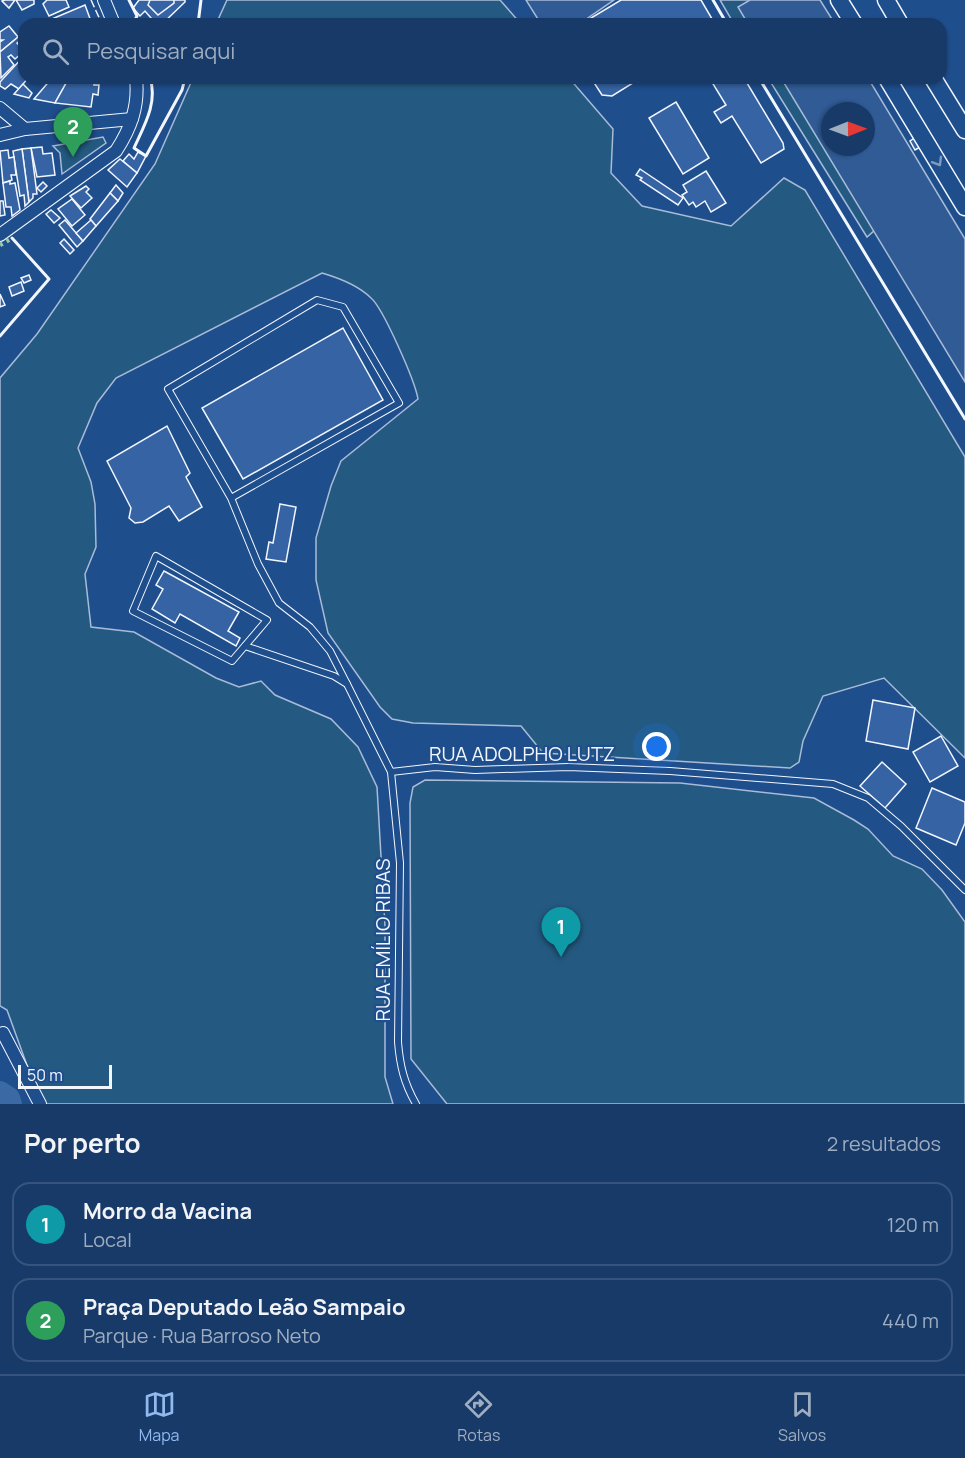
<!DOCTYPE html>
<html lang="pt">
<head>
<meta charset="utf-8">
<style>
	:root { --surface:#173a69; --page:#20416f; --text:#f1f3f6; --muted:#9eadc0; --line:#36547d; --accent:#90b9f0 }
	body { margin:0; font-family:Manrope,sans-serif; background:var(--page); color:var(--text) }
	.compass { position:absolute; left:821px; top:102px; width:54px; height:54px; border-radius:50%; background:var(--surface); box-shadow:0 2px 4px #0004; rotate:89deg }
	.scale { position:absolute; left:18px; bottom:15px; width:94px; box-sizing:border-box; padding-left:6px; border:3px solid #f2f6ff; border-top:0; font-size:16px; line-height:21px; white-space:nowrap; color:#f2f6ff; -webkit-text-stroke:4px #1f4e8c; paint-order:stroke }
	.you { position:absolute; left:657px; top:747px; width:21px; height:21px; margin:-15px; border:4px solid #fff; border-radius:50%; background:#1a73e8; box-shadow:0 0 0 9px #1a73e833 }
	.badge { display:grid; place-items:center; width:39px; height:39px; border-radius:50%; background:var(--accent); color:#fff; font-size:20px; font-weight:700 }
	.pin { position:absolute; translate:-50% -50px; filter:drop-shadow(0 2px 3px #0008) }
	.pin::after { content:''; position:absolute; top:32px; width:21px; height:18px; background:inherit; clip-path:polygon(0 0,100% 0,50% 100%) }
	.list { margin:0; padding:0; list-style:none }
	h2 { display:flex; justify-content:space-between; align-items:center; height:78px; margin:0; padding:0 24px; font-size:26px }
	h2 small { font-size:20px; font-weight:400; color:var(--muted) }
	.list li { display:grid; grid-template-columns:39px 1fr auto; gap:18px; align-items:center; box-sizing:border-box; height:84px; margin:0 12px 12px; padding:0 12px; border:2px solid var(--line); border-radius:18px }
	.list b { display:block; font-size:22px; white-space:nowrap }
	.list p { margin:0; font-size:20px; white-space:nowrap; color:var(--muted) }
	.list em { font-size:20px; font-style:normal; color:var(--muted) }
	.icon { flex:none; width:33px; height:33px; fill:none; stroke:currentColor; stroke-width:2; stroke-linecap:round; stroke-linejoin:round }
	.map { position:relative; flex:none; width:965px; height:1104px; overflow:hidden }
	.search { position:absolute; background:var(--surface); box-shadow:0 2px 4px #0004; left:18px; right:18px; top:18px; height:66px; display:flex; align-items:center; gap:15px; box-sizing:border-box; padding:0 21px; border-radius:18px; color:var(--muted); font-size:22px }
	.sheet { height:270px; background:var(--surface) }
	nav { display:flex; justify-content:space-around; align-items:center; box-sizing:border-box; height:84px; border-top:2px solid var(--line); background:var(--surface); font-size:16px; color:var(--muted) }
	nav a { display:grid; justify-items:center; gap:3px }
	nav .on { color:var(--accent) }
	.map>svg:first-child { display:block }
</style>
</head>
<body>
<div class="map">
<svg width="965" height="1104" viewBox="0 0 965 1104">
	<rect width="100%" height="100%" fill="#1f4e8c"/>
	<g fill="#245a82" stroke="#a8bbd7" stroke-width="1.5">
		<path d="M227,0H500L521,24H216Z"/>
		<path d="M720,0H779L794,24H734Z"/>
		<path d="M193,78H569L613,129L611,173L642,206L731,226L784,178L805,190L965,457V758L884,678L823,696L803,741L799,762L790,768L543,753L521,726L413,723L392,719L380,707L328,633L316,580V538L331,486L341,461L418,399C415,381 383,308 371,298C358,285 339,278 322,273L116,378L97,403L78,448L91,482L95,504L96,547L85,574L91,627L134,632L216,678L239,687L261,681L275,695L331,719L358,747L377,787L385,926V1077L393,1104H41L7,1010L0,1006V378L37,334L155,164Z"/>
		<path d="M768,78H829L830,147H866L903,205L867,237Z"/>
		<path d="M103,137L106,143L62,174L60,153L53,146Z"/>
		<path d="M425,780L680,783L814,798L854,820L868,829L893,856L922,869L942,890L965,922V1104H447L411,1059L410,803L413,787Z"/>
	</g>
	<g fill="#305b95" stroke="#a8bbd7" stroke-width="1.5" fill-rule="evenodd">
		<path d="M526,0H614L579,24H541Z"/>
		<path d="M750,0H820L835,24H748L738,7Z"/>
		<path d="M781,78H868L965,239V382ZM830,111H866V147H830Z"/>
	</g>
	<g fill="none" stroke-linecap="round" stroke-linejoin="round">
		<path stroke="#3b69a3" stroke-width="22" d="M0,1092L9,1098L11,1104"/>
	</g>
	<g fill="#3563a3" stroke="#f2f6ff" stroke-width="1.5">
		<path d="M5,0H15L9,8L2,1Z"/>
		<path d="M16,0H34V4L22,10Z"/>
		<path d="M47,0H66L69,7L49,16L43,4Z"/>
		<path d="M139,0H185V2L162,24H149L147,22L151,18L145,11L140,16L133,8Z"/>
		<path d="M150,0H174V3L158,15L148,5Z"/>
		<path d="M621,0H701L715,24H581Z"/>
		<path d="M85,5L92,24H40Z"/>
		<path d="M9,26L18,37L0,52V42L3,40H0V32Z"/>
		<path d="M23,33L24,44L21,40L17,43L24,51L15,59L11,55L8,57L14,65L1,78L0,52Z"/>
		<path d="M22,58L24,78H28L19,89L11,84L5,89L0,86V82Z"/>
		<path d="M52,78H69L55,103L34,99Z"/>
		<path d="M69,78H123V80L94,82V85H99L98,95L93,94L91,107L55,103Z"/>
		<path d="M591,78H641L612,96L602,95Z"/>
		<path d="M744,78L783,143L784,149L761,163L732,116L721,123L714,112L726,105L710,79Z"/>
		<path d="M23,84L32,93L29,98L14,94Z"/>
		<path d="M676,102L709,158L683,174L649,118Z"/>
		<path d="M916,137L922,146L915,150L910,141Z"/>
		<path d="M42,147L43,154L52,153L55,175L37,177L31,148Z"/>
		<path d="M31,148L37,194H33V198L29,202L22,149Z"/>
		<path d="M22,149L29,202L25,206L24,195L20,196L13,151Z"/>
		<path d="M8,150L9,158L14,157L16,175H11L12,180L3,183L0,151Z"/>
		<path d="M138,152L146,156L137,173L123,161L129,154L134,159Z"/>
		<path d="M120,159L137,173L127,187L108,170Z"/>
		<path d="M640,169L683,198L678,205L640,180L642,178L636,175Z"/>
		<path d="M706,171L726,203L711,212L705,201L696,207L693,202L689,205L682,195L687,192L683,185Z"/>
		<path d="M10,181V184L15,183L20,210L12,216L11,207H6L3,183Z"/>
		<path d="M43,182L47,186L41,192L37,188Z"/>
		<path d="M116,185L123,193L118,201L110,193Z"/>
		<path d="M86,186L89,189L86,192L92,198L81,208L70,196Z"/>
		<path d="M110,193L118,201L96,226L90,219Z"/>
		<path d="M72,199L85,215L72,226L58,209Z"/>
		<path d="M0,201H3L5,215L0,216Z"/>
		<path d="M51,210L60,218L54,223L46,214Z"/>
		<path d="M65,220L83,241L77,247L59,225Z"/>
		<path d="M91,220L96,226L83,241L76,233Z"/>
		<path d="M64,239L74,250L70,254L60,243Z"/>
		<path d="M29,275L31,280L24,283L21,278Z"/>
		<path d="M21,282L24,291L12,296L9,287Z"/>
		<path d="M0,294L5,305L0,307Z"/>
		<path d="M343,328L383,400L243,479L202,408Z"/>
		<path d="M167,426L190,473L186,477L202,507L179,521L169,506L143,522L135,523L129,518L131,508L107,461Z"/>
		<path d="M280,504L296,507L286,562L266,559L269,542L273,543Z"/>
		<path d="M164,571L239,612L228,631L240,638L236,646L180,614L175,623L152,609L163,589L156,585Z"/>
		<path d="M873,700L915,708L908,749L866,741Z"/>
		<path d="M941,736L958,766L930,782L913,752Z"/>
		<path d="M882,762L906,784L885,808L860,786Z"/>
		<path d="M932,788L965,802V823L956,845L916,828Z"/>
	</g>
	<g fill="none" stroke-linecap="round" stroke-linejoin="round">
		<g stroke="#f2f6ff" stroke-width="8">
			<g id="service">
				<path d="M231,498L168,389L317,300L343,307L399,403L231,498L258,564L279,603L310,627L330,651L347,684"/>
				<path d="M156,556L267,620L232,661L133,611Z"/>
				<path d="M245,646L334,676L347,684L391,772L435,767L475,770L568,767L670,771L833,784L868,798L901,826L965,890"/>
				<path d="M391,772L400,863L398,1042C400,1066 404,1083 416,1104"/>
			</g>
		</g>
		<g stroke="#f2f6ff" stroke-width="14">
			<g id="minor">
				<path d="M104,0L114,24"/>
				<path d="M0,108L25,129"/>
				<path d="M0,135L25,129L132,119"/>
				<path d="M0,235L116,151C131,128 139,106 136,78"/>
				<path d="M3,1033L40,1104"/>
			</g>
		</g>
		<g stroke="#f2f6ff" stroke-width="19">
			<g id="secondary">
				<path d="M839,0L854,24"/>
				<path d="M886,0L900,24"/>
				<path d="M887,78L965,207"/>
				<path d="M933,78L965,130"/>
			</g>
		</g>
		<use href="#service" stroke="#1f4e8c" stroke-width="6"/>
		<use href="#minor" stroke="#1f4e8c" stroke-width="12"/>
		<use href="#secondary" stroke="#1f4e8c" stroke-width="16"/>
		<path stroke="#97c8a6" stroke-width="4.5" stroke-dasharray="3 4.5" stroke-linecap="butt" d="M0,245L12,238"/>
		<path stroke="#f2f6ff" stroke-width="1.5" stroke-dasharray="8 3" stroke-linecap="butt" d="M91,0L102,24"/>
		<g stroke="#f2f6ff" stroke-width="3">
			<path d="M129,0L137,16L133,24"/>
			<path d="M713,0L727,24"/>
			<path d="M198,24L201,0"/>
			<path d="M150,78C158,103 144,126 134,148L146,156L182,90L185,78"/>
			<path d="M759,78L965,419"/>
			<path d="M0,336L49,279L12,238"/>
		</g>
	</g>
	<defs><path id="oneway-chevron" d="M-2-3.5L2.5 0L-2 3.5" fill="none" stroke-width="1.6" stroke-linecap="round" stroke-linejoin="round" transform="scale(1.5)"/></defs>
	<use stroke="#7e9ac0" href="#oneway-chevron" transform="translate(938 162) rotate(59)"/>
	<g text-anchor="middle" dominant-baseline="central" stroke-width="4.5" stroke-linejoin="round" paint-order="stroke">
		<g font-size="20" fill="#f2f6ff" stroke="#1f4e8c">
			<text x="522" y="753">RUA ADOLPHO LUTZ</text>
			<text transform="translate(382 940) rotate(-90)">RUA EMÍLIO RIBAS</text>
		</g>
	</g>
</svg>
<svg class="compass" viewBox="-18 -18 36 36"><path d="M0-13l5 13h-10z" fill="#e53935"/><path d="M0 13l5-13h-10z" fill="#9eadc0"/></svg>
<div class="scale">50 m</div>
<div class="you"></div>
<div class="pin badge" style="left:561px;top:957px;background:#0f9aa8">1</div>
<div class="pin badge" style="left:73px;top:157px;background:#2e9e5b">2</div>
<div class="search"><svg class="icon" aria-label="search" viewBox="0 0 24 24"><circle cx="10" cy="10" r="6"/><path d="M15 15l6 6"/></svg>Pesquisar aqui</div>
</div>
<section class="sheet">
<h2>Por perto<small>2 resultados</small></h2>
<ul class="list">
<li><span class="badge" style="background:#0f9aa8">1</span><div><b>Morro da Vacina</b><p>Local</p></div><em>120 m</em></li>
<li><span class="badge" style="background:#2e9e5b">2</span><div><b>Praça Deputado Leão Sampaio</b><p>Parque · Rua Barroso Neto</p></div><em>440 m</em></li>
</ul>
</section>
<nav>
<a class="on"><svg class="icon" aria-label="map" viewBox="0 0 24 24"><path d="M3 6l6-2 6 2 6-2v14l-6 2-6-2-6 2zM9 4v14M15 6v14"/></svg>Mapa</a>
<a><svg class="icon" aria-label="directions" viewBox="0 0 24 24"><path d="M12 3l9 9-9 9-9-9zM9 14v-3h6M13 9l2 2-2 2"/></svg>Rotas</a>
<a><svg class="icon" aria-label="saved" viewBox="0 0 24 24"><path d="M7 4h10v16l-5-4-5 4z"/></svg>Salvos</a>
</nav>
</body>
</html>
